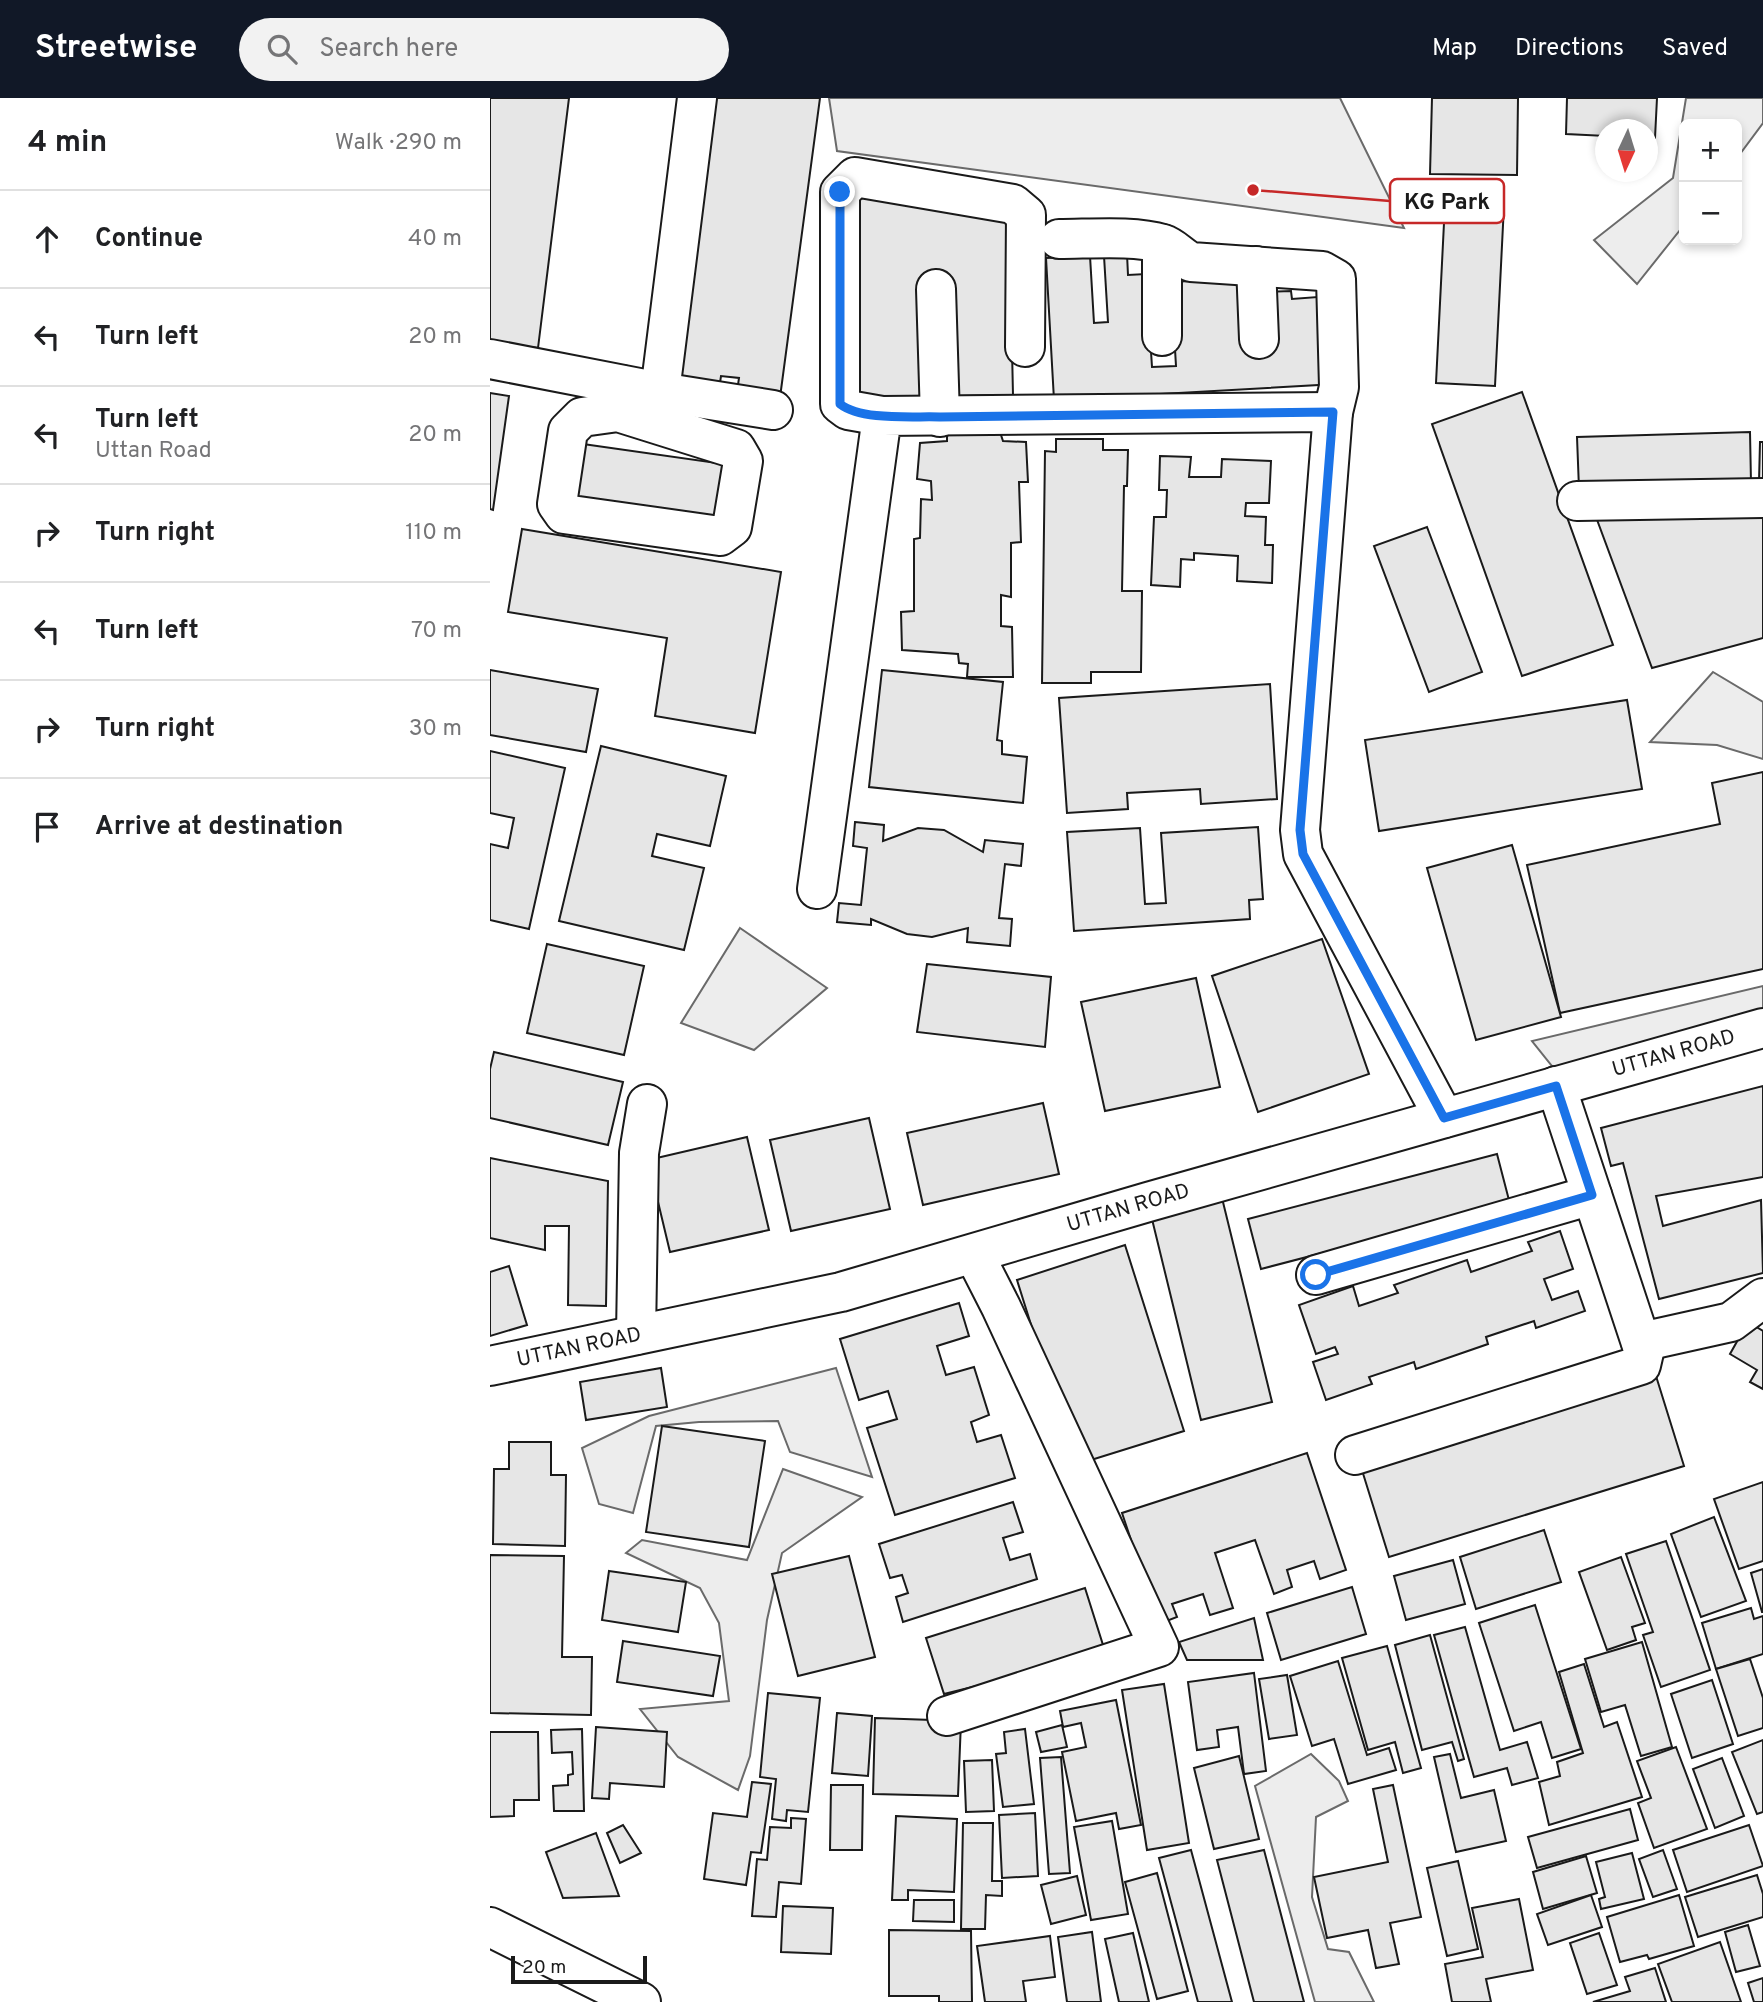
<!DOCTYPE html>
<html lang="en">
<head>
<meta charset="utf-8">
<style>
	:root { --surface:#fff; --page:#f2f2f2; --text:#202124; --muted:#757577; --line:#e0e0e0; --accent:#111827 }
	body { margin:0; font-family:Overpass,sans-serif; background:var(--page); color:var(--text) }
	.controls { position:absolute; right:21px; top:21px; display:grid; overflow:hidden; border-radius:10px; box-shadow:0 4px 10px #0003 }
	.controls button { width:63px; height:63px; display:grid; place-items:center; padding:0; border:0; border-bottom:2px solid var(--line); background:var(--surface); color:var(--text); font:35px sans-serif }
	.compass { position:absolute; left:1105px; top:21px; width:63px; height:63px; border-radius:50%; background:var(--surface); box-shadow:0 4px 10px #0003; rotate:184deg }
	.scale { position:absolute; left:21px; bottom:18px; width:136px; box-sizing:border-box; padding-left:7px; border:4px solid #1a1a1a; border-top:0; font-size:19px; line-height:24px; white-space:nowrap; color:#1a1a1a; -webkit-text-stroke:5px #fff; paint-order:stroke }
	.stop { position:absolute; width:21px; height:21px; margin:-16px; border:5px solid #1a73e8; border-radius:50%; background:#fff }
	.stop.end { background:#1a73e8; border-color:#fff; box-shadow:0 2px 7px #0008 }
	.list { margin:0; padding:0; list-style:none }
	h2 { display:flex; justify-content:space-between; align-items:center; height:91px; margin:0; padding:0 28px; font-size:30px }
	h2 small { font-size:23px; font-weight:400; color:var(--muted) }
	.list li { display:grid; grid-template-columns:46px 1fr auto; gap:21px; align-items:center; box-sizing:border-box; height:98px; padding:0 28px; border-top:2px solid var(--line) }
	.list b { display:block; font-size:26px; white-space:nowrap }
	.list p { margin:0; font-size:23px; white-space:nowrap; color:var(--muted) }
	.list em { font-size:23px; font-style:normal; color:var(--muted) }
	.icon { flex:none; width:38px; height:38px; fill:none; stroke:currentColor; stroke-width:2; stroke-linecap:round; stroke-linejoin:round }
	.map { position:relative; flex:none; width:1273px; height:1904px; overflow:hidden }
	header { display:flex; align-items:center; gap:42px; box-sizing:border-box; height:98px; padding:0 35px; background:var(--accent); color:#fff }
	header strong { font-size:33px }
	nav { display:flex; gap:38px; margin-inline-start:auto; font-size:24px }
	.search { width:490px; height:63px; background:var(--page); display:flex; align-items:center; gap:18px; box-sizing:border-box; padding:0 24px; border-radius:38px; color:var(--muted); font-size:26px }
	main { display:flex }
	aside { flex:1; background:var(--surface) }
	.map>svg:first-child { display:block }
</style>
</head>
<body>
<header>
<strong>Streetwise</strong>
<div class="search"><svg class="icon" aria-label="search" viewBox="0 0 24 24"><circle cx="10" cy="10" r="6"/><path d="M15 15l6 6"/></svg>Search here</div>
<nav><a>Map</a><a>Directions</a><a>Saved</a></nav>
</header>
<main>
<aside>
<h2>4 min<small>Walk · 290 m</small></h2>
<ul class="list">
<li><svg class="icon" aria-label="ahead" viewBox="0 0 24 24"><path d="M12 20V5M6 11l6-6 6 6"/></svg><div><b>Continue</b></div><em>40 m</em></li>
<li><svg class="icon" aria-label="left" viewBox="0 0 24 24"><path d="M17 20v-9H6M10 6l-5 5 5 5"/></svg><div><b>Turn left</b></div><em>20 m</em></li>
<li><svg class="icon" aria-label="left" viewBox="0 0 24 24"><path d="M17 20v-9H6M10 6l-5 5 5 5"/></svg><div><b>Turn left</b><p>Uttan Road</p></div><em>20 m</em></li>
<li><svg class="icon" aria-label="right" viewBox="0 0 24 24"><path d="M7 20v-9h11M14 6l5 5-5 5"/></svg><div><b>Turn right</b></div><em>110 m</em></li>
<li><svg class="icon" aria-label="left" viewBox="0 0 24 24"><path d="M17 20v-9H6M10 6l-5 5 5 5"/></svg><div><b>Turn left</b></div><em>70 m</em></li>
<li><svg class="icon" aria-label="right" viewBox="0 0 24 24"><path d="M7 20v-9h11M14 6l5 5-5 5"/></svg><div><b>Turn right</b></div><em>30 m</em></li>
<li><svg class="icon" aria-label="arrive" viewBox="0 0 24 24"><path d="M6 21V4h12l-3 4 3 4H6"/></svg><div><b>Arrive at destination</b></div></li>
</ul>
</aside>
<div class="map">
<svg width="1273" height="1904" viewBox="0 0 1273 1904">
	<rect width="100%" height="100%" fill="#fff"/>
	<g fill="#ededed" stroke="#6a6a6a" stroke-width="2">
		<path d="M339,0H850L914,130L347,53Z"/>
		<path d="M1196,0H1273V25L1247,60V26H1194V127L1147,186L1104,142L1183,80Z"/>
		<path d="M1223,574L1273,604V661L1227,647L1160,644Z"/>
		<path d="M250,830L337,890L264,952L191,925Z"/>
		<path d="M1273,888V911L1066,973L1042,943Z"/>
		<path d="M346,1270L382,1379L300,1354L288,1323L209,1324L166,1328L143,1415L109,1406L92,1350L159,1318Z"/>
		<path d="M293,1371L372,1399L292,1455L277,1522L260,1658L248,1692L188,1659L150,1611L239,1603L229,1525L210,1490L136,1455L152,1442L257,1462Z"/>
		<path d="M821,1656L849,1683L858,1703L826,1719L822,1799L838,1851L859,1854L884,1904H825L765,1688Z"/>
	</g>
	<g fill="#e6e6e6" stroke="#1a1a1a" stroke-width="2">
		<path d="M0,0H79L48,250L0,244Z"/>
		<path d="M226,0H330L289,307L246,301L249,280L231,278L228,298L188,291Z"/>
		<path d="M942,0H1028L1027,77L940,76Z"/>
		<path d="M1077,0H1167L1165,40H1158V32H1116V38L1076,36Z"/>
		<path d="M364,98L519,113L523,297L357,300Z"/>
		<path d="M955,105L1014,107L1005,288L946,285Z"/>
		<path d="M637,156L638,177L656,176L662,269L686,268L681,184L756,180L776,194L801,193L802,201L841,198L846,286L564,302L556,160L600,158L604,225L618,224L614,158Z"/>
		<path d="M1032,294L1123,547L1032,578L942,326Z"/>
		<path d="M0,295L19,298L3,412L0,411Z"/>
		<path d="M510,334L513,343L536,344L538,384H529L531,444L521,445V499L511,497V528L522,529L523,579H477L478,566L469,565L468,556L412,552L411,514L424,513V441L430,440L431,401L442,402L441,383L427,381L430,345L457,343V336Z"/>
		<path d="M1260,334L1261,385L1089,391L1087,339Z"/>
		<path d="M566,341H613V352H638L637,388H634L632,493H652L651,574H601V585H552L555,353L566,354Z"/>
		<path d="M1270,344H1273V384H1269Z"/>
		<path d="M86,345L241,367L233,422L77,411Z"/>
		<path d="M670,358L701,359L699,379H731L732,361L781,363L779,405H756L755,418L776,419L775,447H783L782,485L747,483L748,458L704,455V462L691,461L690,489L661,487L664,419H676L677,392H669Z"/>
		<path d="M1273,418V540L1162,570L1106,419Z"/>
		<path d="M937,429L992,574L939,594L884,448Z"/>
		<path d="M32,431L291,474L265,635L165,618L177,540L18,514Z"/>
		<path d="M0,572L108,591L96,654L0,637Z"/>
		<path d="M392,572L513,584L507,642L512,643V656L537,659L533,705L379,689Z"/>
		<path d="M780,586L787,701L711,706L710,691L637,695L638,711L577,715L569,600Z"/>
		<path d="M1137,602L1152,691L889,733L875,642Z"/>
		<path d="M111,648L236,678L220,748L167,736L162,758L214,770L194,852L69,823Z"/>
		<path d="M0,653L75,670L39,831L0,822V746L18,750L24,720L0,715Z"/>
		<path d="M1273,674V871L1070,915L1037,767L1230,726L1222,685Z"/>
		<path d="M365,724L394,727L393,743L428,730L454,732L493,754L495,742L533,746L531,768L515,766L509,820L522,821L520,848L477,844L478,830L442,839L417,836L381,821V827L347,824L349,805L371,807L377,750L363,748Z"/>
		<path d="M768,729L773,801L759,802L760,821L584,833L577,734L650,730L655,806L676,805L671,735Z"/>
		<path d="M1022,747L1071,919L986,942L937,770Z"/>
		<path d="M832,841L879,976L768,1014L722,878Z"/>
		<path d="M57,846L154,868L134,957L37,935Z"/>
		<path d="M437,866L561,879L555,949L427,934Z"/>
		<path d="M706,880L730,989L615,1013L591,904Z"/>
		<path d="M4,954L133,984L118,1047L0,1020V971Z"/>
		<path d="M1273,988V1079L1166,1098L1173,1128L1271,1102L1273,1175L1169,1201L1133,1065L1121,1068L1111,1030Z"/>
		<path d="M553,1005L569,1076L433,1107L417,1035Z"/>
		<path d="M379,1020L400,1111L301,1133L280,1042Z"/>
		<path d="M257,1039L279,1132L180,1154L158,1062Z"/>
		<path d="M1007,1056L1020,1106L771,1171L758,1121Z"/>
		<path d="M0,1060L118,1083L116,1208L78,1207L79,1128H55V1152L0,1140Z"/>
		<path d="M732,1100L782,1304L711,1322L661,1117Z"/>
		<path d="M1070,1133L1083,1171L1054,1181L1062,1202L1088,1193L1095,1213L1046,1230L1044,1223L996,1239L998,1246L926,1271L924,1264L879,1279L882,1286L836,1302L823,1264L848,1256L845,1249L826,1256L809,1207L863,1188L869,1208L908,1195L904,1187L977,1162L981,1174L1042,1153L1038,1144Z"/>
		<path d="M635,1147L694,1333L585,1367L527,1182Z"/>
		<path d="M19,1168L37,1227L0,1238V1174Z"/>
		<path d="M469,1205L479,1238L447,1248L456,1277L484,1269L499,1317L481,1324L487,1344L511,1337L525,1380L405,1417L377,1330L407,1321L398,1293L369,1302L350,1241Z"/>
		<path d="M1258,1224L1273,1233V1291L1260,1284L1267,1272L1240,1256Z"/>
		<path d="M171,1270L177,1309L96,1322L90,1284Z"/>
		<path d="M1166,1278L1194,1368L899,1459L871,1369Z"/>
		<path d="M172,1328L275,1343L259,1449L156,1434Z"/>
		<path d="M19,1344H61V1377H76L75,1448L3,1446L4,1371H19Z"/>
		<path d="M817,1355L856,1472L830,1481L824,1463L797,1472L802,1489L784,1496L765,1442L725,1455L743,1510L720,1517L713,1496L682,1506L687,1519L669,1526L632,1415Z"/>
		<path d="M1273,1384V1463L1249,1471L1224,1401Z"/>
		<path d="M523,1404L533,1434L513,1440L520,1462L540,1456L547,1481L413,1524L406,1499L418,1495L412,1477L400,1480L389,1446Z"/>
		<path d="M1224,1419L1256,1503L1211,1519L1181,1436Z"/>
		<path d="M1054,1432L1071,1484L986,1511L970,1459Z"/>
		<path d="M1176,1443L1220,1572L1171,1589L1153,1537L1163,1534L1136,1456Z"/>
		<path d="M0,1457L74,1458L72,1559H102L101,1617L0,1615Z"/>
		<path d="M359,1458L385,1559L308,1578L282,1476Z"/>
		<path d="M1131,1459L1155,1525L1142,1529L1146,1542L1117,1552L1089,1474Z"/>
		<path d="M963,1462L975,1506L916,1522L904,1478Z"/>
		<path d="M1273,1471V1514H1272L1261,1475Z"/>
		<path d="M119,1473L196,1484L188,1534L112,1522Z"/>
		<path d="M862,1489L876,1536L791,1562L777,1515Z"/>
		<path d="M595,1490L613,1547L523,1579L454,1596L436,1540Z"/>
		<path d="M1045,1507L1091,1651L1062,1660L1051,1624L1024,1633L989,1525Z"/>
		<path d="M1261,1510L1264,1521L1273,1518V1556L1226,1571L1212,1525Z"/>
		<path d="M764,1520L773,1562H697L689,1544Z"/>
		<path d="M975,1529L1010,1652L1037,1644L1048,1680L1022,1687L1017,1670L984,1679L944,1537Z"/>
		<path d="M940,1537L974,1661L968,1663L962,1644L932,1652L905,1547Z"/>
		<path d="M133,1543L230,1558L223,1598L127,1584Z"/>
		<path d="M1152,1544L1182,1649L1151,1658L1135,1607L1111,1614L1095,1561Z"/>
		<path d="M897,1548L931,1670L913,1675L905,1644L878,1652L852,1560Z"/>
		<path d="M1260,1561L1273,1600V1630L1248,1638L1226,1571Z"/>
		<path d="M848,1563L877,1657L899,1650L906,1672L858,1686L844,1641L822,1648L800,1578Z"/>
		<path d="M1094,1566L1114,1629L1127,1624L1152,1699L1059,1727L1049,1684L1070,1678L1067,1664L1093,1655L1069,1574Z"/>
		<path d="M764,1575L776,1673L754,1676L748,1629L727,1632L729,1649L707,1652L698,1584Z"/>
		<path d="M797,1577L807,1637L779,1641L769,1581Z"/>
		<path d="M1222,1582L1243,1646L1202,1660L1181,1596Z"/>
		<path d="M674,1586L699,1745L657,1752L632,1592Z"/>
		<path d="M278,1595L330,1600L318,1714L297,1712L296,1723L282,1721L286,1681L270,1679Z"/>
		<path d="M626,1602L651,1727L629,1731L626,1715L586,1723L572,1654L596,1649L591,1625L573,1629L570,1613Z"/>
		<path d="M347,1615L382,1618L378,1678L342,1675Z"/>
		<path d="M385,1620L471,1623L468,1698L383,1696Z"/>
		<path d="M572,1627L577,1649L551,1654L546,1634Z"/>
		<path d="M106,1629L177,1634L174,1689L120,1685L119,1701L102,1700Z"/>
		<path d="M92,1631L94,1713H64L63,1688L78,1687V1677L83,1676L82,1654L62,1655L61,1632Z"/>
		<path d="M535,1631L544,1706L513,1709L506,1656L516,1655L514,1634Z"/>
		<path d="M0,1634H48L49,1702H24V1718L0,1719Z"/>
		<path d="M1273,1642V1714L1267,1716L1242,1654Z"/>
		<path d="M1186,1649L1217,1731L1164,1750L1148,1705L1161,1700L1147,1663Z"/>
		<path d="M960,1656L971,1700L1004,1692L1016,1743L966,1754L944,1659Z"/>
		<path d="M749,1658L769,1741L724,1751L704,1670Z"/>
		<path d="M571,1659L580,1775L559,1776L550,1660Z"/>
		<path d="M1232,1660L1254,1718L1225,1730L1203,1671Z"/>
		<path d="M502,1662L504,1713L476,1714L474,1663Z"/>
		<path d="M262,1684L281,1686L271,1755L261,1754L256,1787L214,1781L223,1715L257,1719Z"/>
		<path d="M341,1687H373L372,1752H340Z"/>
		<path d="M903,1687L931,1819L900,1825L909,1866L886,1870L878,1832L837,1840L824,1779L898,1764L883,1691Z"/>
		<path d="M1140,1711L1148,1742L1047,1770L1038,1739Z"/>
		<path d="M545,1715L548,1778L512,1780L509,1717Z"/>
		<path d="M406,1718L467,1721L464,1794L418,1792V1802H402Z"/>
		<path d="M301,1720L316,1721L311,1786L289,1784L286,1819L262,1818L267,1761L277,1762L280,1729L301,1730Z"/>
		<path d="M622,1723L638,1816L601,1822L584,1729Z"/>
		<path d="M473,1725H503L502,1783H512V1798L496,1797L495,1831H471Z"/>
		<path d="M133,1727L151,1755L130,1765L117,1735Z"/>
		<path d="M1259,1727L1273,1768L1197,1794L1183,1752Z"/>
		<path d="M106,1735L129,1798L73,1800L56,1754Z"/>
		<path d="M701,1752L742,1904H708L669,1760Z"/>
		<path d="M774,1752L814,1904H764L727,1762Z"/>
		<path d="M1173,1752L1187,1791L1163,1799L1149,1761Z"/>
		<path d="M1142,1755L1154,1801L1111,1811L1109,1801L1115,1799L1106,1764Z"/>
		<path d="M1096,1758L1107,1795L1053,1811L1043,1774Z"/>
		<path d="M968,1763L988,1851L957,1858L937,1770Z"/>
		<path d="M667,1775L698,1893L667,1901L635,1784Z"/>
		<path d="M1267,1777L1273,1796V1819L1208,1839L1195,1799Z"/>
		<path d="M587,1778L596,1817L561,1826L551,1787Z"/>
		<path d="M1101,1797L1112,1829L1058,1847L1047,1816Z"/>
		<path d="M1189,1797L1204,1848L1159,1861L1157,1857L1130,1864L1117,1819Z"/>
		<path d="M1029,1801L1043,1872L996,1881L1001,1904H962L955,1866L993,1859L982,1810Z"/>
		<path d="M424,1802H464V1824L423,1823Z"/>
		<path d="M293,1808L343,1810L341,1856L291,1854Z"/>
		<path d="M1258,1827L1270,1868L1246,1874L1235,1834Z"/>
		<path d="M399,1832L481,1833L482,1904H449V1898H399Z"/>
		<path d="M602,1834L611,1904H577L568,1839Z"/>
		<path d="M643,1835L659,1904H629L615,1841Z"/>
		<path d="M1109,1835L1127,1887L1097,1896L1080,1845Z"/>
		<path d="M560,1838L565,1879L533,1883L536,1904H495L487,1848Z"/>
		<path d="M1230,1844L1251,1904H1182L1168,1866Z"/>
		<path d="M1165,1870L1176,1904H1103L1140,1893L1135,1879Z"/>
		<path d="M1273,1880V1904H1264L1258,1885Z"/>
	</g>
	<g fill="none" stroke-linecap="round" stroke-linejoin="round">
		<g stroke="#1a1a1a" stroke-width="42">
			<g id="minor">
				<path d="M569,141C601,141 644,137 673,146C683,149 691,159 701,164L832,173L846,181L849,289L843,314"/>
				<path d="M672,146V238"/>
				<path d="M766,168L769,241"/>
				<path d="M446,191L450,319"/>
				<path d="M0,261L170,294L283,312"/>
				<path d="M170,294L207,0"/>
				<path d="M128,314L246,351L253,363L242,429L230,438L74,416L67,406L78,333L92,319L128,314L132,287"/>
				<path d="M392,318L358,312L350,306V94L365,79L523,106L536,117L535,249"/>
				<path d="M1087,403L1273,400"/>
				<path d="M327,791L392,318L843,314L810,732L813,756L954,1020"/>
				<path d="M826,1177L1102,1097"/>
				<path d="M146,1237L149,1055L157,1006"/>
				<path d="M1151,1244L1241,1224L1273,1200"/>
				<path id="s1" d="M0,1268L351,1194L658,1104L1273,930"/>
				<path d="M865,1357L1151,1267L1154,1254L1066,988"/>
				<path d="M457,1618L669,1549L511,1209L484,1156"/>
				<path d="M0,1829L151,1904"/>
			</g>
		</g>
		<use href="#minor" stroke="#fff" stroke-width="38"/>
	</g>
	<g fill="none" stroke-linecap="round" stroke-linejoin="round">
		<path stroke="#1a73e8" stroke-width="9" d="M350,94V306C372,323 423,318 450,319L843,314L810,732L813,756L954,1020L1066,988L1102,1097L826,1177"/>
	</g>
	<g text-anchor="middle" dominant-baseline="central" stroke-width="5" stroke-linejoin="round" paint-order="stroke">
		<g font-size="21" fill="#1a1a1a" stroke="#fff">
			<text stroke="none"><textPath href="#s1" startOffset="1225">UTTAN ROAD</textPath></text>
			<text stroke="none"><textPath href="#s1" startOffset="658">UTTAN ROAD</textPath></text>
			<text stroke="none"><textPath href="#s1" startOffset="91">UTTAN ROAD</textPath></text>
		</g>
	</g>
	<path fill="none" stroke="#c62828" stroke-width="2.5" d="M763 92L900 103"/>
	<circle fill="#c62828" stroke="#fff" stroke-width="2.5" cx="763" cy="92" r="7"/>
	<rect fill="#fff" stroke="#c62828" stroke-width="2.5" x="900" y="81" width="114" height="44" rx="7"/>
	<g font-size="23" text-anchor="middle" font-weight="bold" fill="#1a1a1a">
		<text x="957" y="111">KG Park</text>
	</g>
</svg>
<div class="controls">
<button>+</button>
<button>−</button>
</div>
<svg class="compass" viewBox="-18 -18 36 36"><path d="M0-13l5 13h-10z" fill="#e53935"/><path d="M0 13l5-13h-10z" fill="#757577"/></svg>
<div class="scale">20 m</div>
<div class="stop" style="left:826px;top:1177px"></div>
<div class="stop end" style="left:350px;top:94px"></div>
</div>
</main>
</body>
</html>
